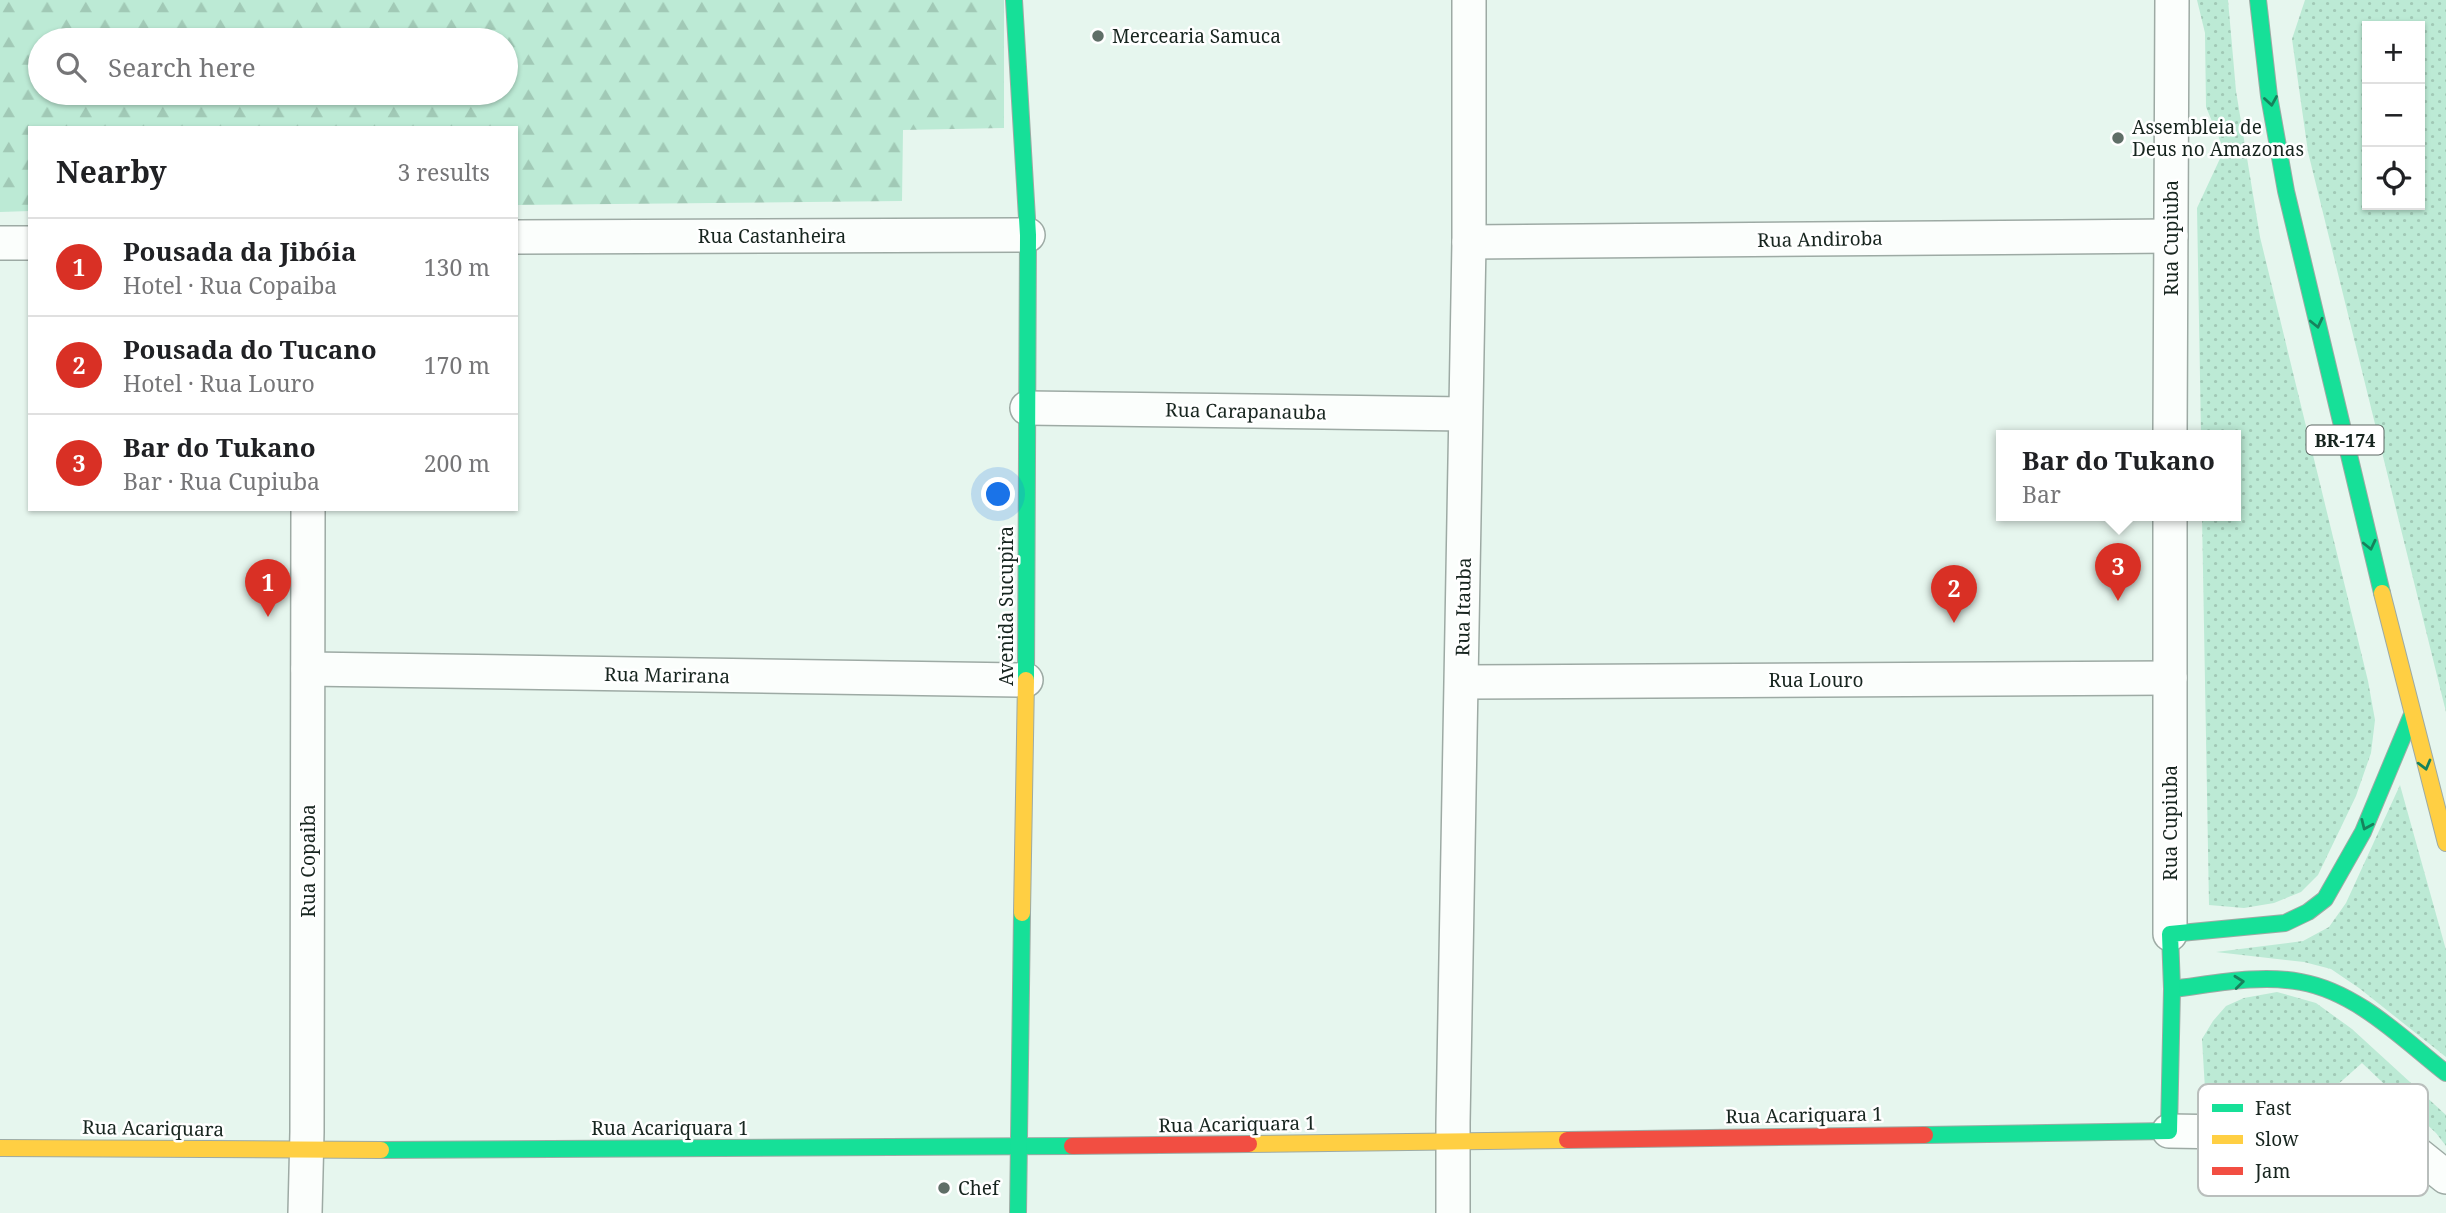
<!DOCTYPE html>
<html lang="en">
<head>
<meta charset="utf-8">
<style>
	:root { --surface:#fff; --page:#f2f2f2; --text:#202124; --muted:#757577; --line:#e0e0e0; --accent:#d93025 }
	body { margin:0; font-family:"Noto Serif",serif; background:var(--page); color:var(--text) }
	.controls { position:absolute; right:21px; top:21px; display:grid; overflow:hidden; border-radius:0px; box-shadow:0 2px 5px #0004 }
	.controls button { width:63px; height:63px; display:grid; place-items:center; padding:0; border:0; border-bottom:2px solid var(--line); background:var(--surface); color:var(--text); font:35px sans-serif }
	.you { position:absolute; left:999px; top:495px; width:24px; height:24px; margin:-18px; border:5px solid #fff; border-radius:50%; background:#1a73e8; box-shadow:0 0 0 10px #1a73e833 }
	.badge { display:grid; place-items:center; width:46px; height:46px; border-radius:50%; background:var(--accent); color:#fff; font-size:23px; font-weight:700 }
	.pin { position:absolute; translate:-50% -58px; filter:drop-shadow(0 2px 4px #0008) }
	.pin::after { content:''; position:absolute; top:37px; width:24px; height:21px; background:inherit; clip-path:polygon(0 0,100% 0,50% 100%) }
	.popup { position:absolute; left:1996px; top:430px; width:245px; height:91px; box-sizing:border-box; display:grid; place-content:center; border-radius:0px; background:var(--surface); filter:drop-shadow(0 2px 5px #0005); font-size:23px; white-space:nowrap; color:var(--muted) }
	.popup b { font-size:26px; color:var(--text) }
	.popup::after { content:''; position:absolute; left:50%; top:100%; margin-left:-14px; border:14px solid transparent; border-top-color:var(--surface) }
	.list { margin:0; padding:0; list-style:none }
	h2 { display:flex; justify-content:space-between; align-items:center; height:91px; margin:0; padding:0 28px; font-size:30px }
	h2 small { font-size:23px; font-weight:400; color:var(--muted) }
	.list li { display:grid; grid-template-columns:46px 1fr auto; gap:21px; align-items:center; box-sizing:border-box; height:98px; padding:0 28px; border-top:2px solid var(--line) }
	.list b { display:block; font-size:26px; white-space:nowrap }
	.list p { margin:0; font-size:23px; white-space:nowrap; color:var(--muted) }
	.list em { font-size:23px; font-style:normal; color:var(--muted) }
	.icon { flex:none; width:38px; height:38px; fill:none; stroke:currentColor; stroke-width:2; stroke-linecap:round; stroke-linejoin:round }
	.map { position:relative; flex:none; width:2446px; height:1213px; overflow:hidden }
	.search { position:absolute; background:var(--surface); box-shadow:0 2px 5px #0004; left:28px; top:28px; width:490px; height:77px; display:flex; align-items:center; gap:18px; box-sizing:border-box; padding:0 24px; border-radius:38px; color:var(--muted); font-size:26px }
	.panel { position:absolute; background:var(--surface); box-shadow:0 2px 5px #0004; left:28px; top:126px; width:490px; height:385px; border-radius:0px }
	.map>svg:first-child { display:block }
</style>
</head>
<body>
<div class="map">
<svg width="2446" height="1213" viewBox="0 0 2446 1213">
	<defs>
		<pattern id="grass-dots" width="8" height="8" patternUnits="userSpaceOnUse" patternTransform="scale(1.75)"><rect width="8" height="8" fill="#bcead5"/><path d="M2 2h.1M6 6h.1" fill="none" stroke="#a1c9b6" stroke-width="1.8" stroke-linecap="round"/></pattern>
		<pattern id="forest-firs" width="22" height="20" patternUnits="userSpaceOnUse" patternTransform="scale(1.75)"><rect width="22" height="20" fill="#bcead5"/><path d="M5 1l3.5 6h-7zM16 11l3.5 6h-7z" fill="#a1c9b6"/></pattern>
	</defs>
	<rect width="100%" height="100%" fill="#e6f6ee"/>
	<g fill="url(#grass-dots)" fill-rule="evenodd">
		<path d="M2197,0H2228L2236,91L2260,237L2368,681L2375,720L2371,753L2356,796L2318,875L2301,892L2274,903L2244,908L2209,905L2202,515H2235V435H2201L2197,208L2224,150L2206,107L2205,33Z"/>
		<path d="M2305,0H2446V712L2308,152L2292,39ZM2420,26V205H2367V26Z"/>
		<path d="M2400,785L2446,950V1057L2359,988L2331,969L2304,962L2216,952L2303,941L2329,927L2346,903Z"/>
		<path d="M2277,992L2316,1003L2352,1029L2446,1115V1146L2436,1133L2362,1063L2326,1095L2309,1098L2216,1100L2205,1089L2202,1039L2213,1021L2226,1006L2244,998Z"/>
	</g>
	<path fill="url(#forest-firs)" fill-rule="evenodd" d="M0,0H1004V128L903,130L902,201L516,205V128H30V211L0,212ZM40,40H506V93H40Z"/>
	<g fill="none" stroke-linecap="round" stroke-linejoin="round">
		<g stroke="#9daaa4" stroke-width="36">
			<g id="street">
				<path d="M516,237L1028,235"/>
				<path d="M1469,242L2171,236"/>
				<path d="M0,243H30"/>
				<path d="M1027,408L1465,414"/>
				<path d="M2170,435L2172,0"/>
				<path d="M308,669L1026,680"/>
				<path d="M1463,682L2170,678"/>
				<path d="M2170,934V515"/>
				<path d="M2169,1131L2343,1134L2383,1140L2416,1153L2446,1177"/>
				<path d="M305,1213L307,1132L308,509"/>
				<path d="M1453,1213V1123L1469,242V0"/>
			</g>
		</g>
		<g stroke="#9daaa4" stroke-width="18">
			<g id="fast">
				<path d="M1014,0L1028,235L1026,680"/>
				<path d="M2258,0L2269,96L2286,191L2382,593"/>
				<path d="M2172,989C2214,984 2259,974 2301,982C2357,992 2403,1039 2446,1073"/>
				<path d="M1925,1135L2169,1131L2172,989L2170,934L2285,923L2308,912L2325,899L2363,832L2411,717"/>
				<path d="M381,1150L1072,1146"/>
				<path d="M1018,1213L1022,913"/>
			</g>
		</g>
		<g stroke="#9daaa4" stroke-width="18">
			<g id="slow">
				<path d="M2382,593L2446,843"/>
				<path d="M1022,913L1026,680"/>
				<path d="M1249,1144L1567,1140"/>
				<path d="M0,1148L381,1150"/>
			</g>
		</g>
		<g stroke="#9daaa4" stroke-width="18">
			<g id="jam">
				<path d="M1567,1140L1925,1135"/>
				<path d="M1072,1146L1249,1144"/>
			</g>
		</g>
		<use href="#street" stroke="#fbfefc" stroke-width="33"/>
		<use href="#fast" stroke="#16e098" stroke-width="16"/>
		<use href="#slow" stroke="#ffcf43" stroke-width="16"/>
		<use href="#jam" stroke="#f24e42" stroke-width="16"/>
	</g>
	<defs><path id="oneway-chevron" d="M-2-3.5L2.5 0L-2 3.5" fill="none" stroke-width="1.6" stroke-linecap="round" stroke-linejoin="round" transform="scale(1.75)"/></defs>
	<g stroke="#16825c">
		<use href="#oneway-chevron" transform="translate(2271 101) rotate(81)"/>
		<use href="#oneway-chevron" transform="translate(2317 323) rotate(77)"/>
		<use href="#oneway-chevron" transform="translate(2370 545) rotate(77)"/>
		<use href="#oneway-chevron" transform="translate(2425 765) rotate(75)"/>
		<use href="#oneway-chevron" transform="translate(2366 825) rotate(114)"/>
		<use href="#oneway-chevron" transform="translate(2239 982) rotate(-6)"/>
	</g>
	<g fill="#5f6e67" stroke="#fff" stroke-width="2.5">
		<circle cx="1098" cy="36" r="7"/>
		<circle cx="2118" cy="138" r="7"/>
		<circle cx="944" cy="1188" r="7"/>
	</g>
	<g text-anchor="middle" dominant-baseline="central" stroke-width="5" stroke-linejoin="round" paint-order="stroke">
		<rect fill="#fff" stroke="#5d6662" stroke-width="2" x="2306.5" y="425.5" width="77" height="29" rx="5"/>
		<g font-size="18" font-weight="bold" fill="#17251f">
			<text x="2345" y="440">BR-174</text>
		</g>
		<g font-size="19" fill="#17251f" stroke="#fff" text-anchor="start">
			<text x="1112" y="36">Mercearia Samuca</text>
			<text x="2132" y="127">Assembleia de<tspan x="2132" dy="22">Deus no Amazonas</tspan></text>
			<text x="958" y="1188">Chef</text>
		</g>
		<g font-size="19" fill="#17251f" stroke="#fff">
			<text x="772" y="236">Rua Castanheira</text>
			<text transform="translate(2171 238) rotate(-90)">Rua Cupiuba</text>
			<text transform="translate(1820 239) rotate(-1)">Rua Andiroba</text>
			<text transform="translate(1246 411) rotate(1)">Rua Carapanauba</text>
			<text transform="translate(1006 606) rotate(-90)">Avenida Sucupira</text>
			<text transform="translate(1463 607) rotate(-89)">Rua Itauba</text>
			<text transform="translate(667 675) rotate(1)">Rua Marirana</text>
			<text x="1816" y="680">Rua Louro</text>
			<text transform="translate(2170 823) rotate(-90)">Rua Cupiuba</text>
			<text transform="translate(308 861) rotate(-90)">Rua Copaiba</text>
			<text transform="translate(1804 1115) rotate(-1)">Rua Acariquara 1</text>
			<text transform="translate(1237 1124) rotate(-1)">Rua Acariquara 1</text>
			<text transform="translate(153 1128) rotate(1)">Rua Acariquara</text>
			<text x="670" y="1128">Rua Acariquara 1</text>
		</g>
	</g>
	<rect x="2198" y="1084" width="230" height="112" rx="10" fill="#fff" stroke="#b9bebc" stroke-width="2"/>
	<rect x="2212" y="1104" width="31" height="8" fill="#16e098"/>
	<rect x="2212" y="1135" width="31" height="9" fill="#ffcf43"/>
	<rect x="2212" y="1167" width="31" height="8" fill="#f24e42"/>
	<g font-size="19" fill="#17251f">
		<text x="2255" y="1115">Fast</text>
		<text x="2255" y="1146">Slow</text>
		<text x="2255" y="1178">Jam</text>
	</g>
</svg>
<div class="controls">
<button>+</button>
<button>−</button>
<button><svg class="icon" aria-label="locate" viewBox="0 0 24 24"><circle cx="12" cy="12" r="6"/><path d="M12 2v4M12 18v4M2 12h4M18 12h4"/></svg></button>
</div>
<div class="you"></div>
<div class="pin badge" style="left:268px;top:617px">1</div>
<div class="pin badge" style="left:1954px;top:623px">2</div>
<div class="pin badge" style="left:2118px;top:601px">3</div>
<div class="popup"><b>Bar do Tukano</b>Bar</div>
<div class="search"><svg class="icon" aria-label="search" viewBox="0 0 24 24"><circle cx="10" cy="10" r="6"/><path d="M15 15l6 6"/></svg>Search here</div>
<section class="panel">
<h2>Nearby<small>3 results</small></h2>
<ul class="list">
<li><span class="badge">1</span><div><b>Pousada da Jibóia</b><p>Hotel · Rua Copaiba</p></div><em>130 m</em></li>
<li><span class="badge">2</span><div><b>Pousada do Tucano</b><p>Hotel · Rua Louro</p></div><em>170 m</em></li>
<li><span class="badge">3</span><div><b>Bar do Tukano</b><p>Bar · Rua Cupiuba</p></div><em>200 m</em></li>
</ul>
</section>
</div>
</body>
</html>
